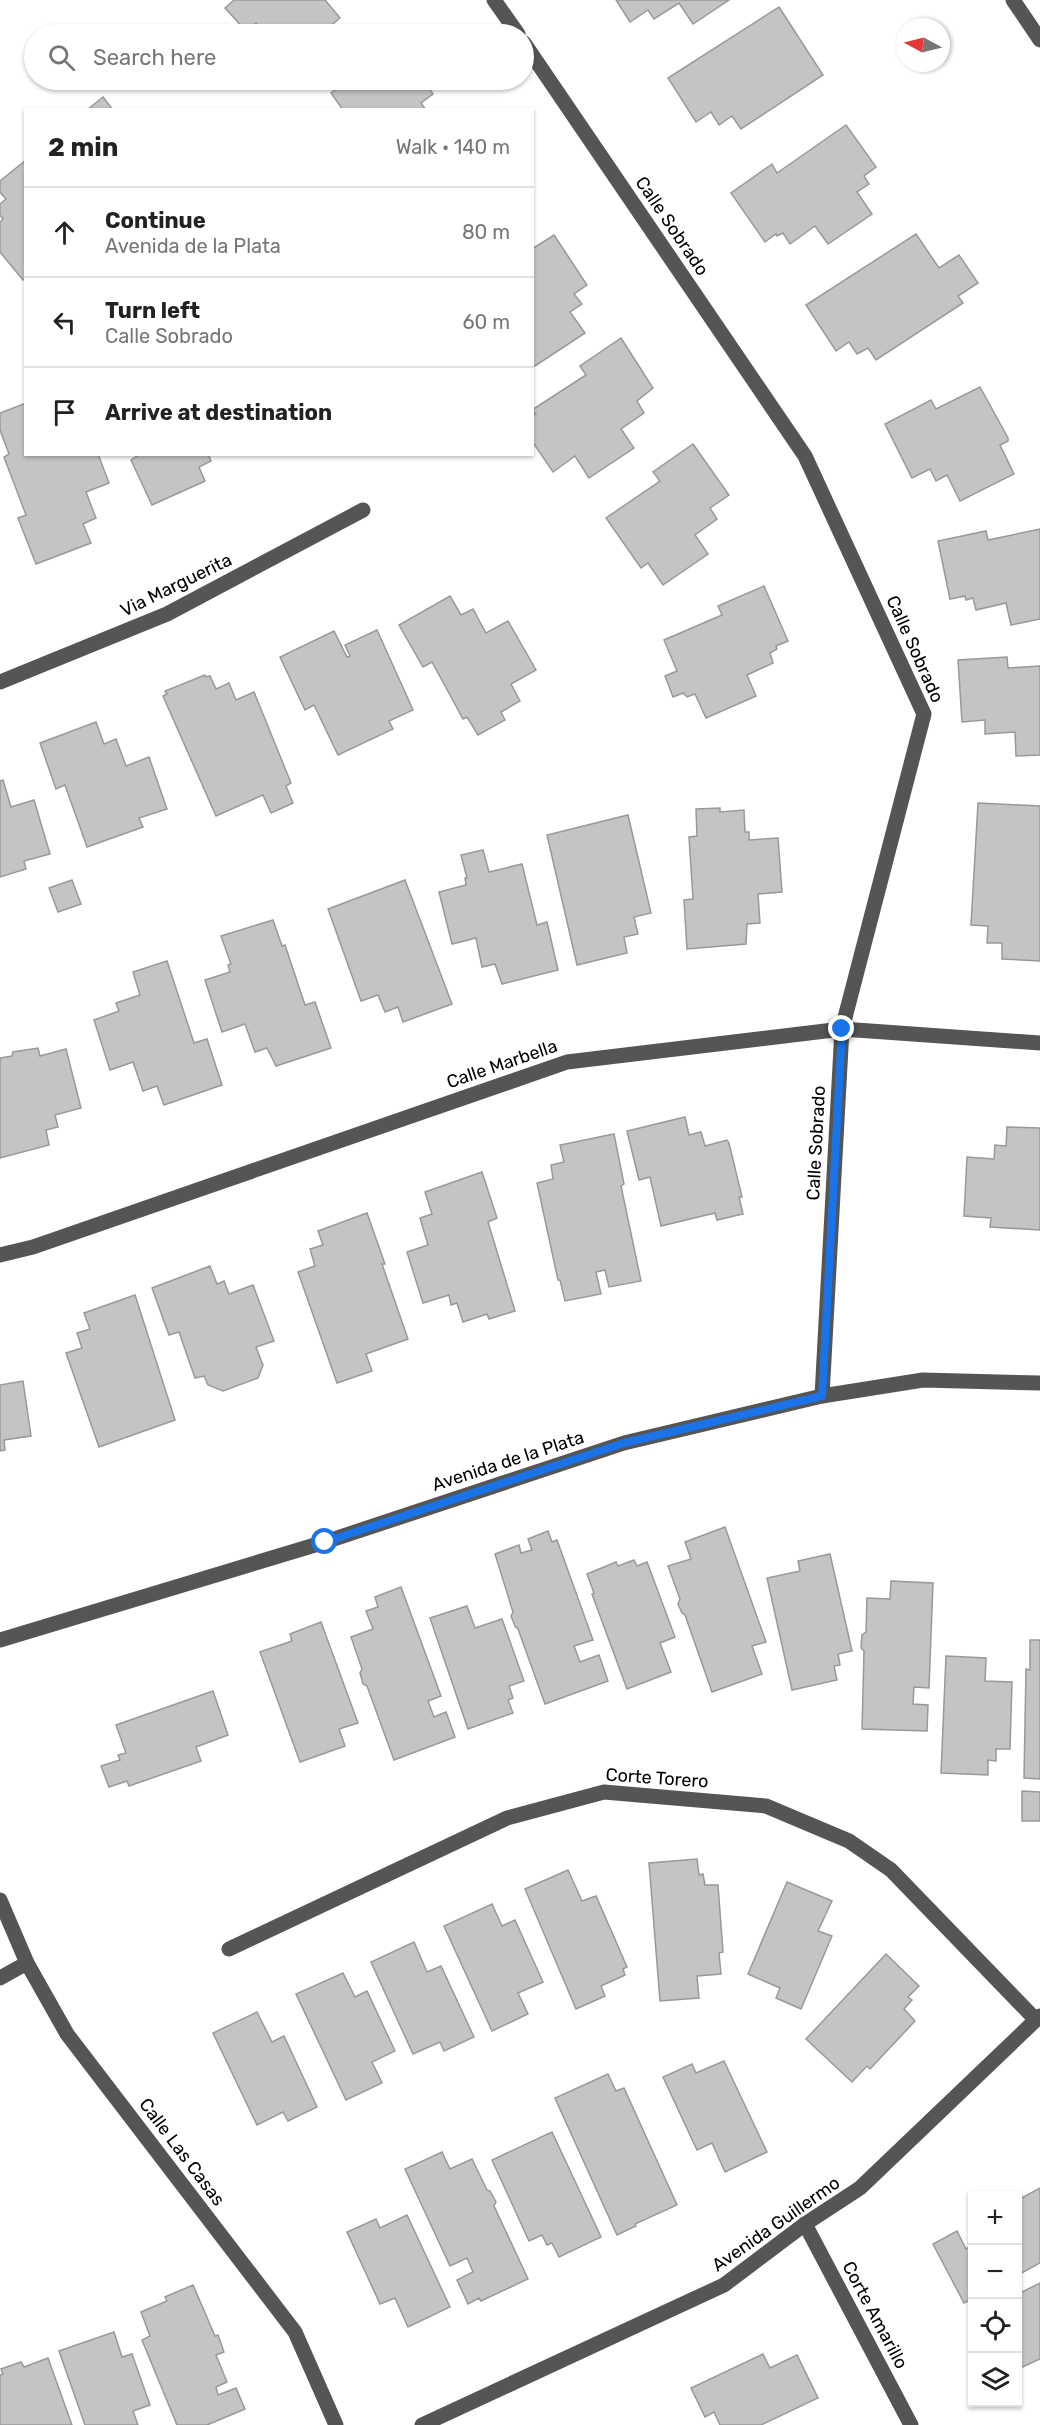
<!DOCTYPE html>
<html lang="en">
<head>
<meta charset="utf-8">
<style>
	:root { --surface:#fff; --page:#f2f2f2; --text:#222; --muted:#767676; --line:#e0e0e0 }
	body { margin:0; font-family:Rubik,sans-serif; background:var(--page); color:var(--text) }
	.controls { position:absolute; right:18px; bottom:18px; display:grid; overflow:hidden; border-radius:0px; box-shadow:0 2px 4px #0004 }
	.controls button { width:54px; height:54px; display:grid; place-items:center; padding:0; border:0; border-bottom:2px solid var(--line); background:var(--surface); color:var(--text); font:30px sans-serif }
	.compass { position:absolute; left:896px; top:18px; width:54px; height:54px; border-radius:50%; background:var(--surface); box-shadow:0 2px 4px #0004; rotate:277deg }
	.stop { position:absolute; width:18px; height:18px; margin:-14px; border:4px solid #1a73e8; border-radius:50%; background:#fff }
	.stop.end { background:#1a73e8; border-color:#fff; box-shadow:0 2px 6px #0008 }
	.list { margin:0; padding:0; list-style:none }
	h2 { display:flex; justify-content:space-between; align-items:center; height:78px; margin:0; padding:0 24px; font-size:26px }
	h2 small { font-size:20px; font-weight:400; color:var(--muted) }
	.list li { display:grid; grid-template-columns:39px 1fr auto; gap:18px; align-items:center; box-sizing:border-box; height:90px; padding:0 24px; border-top:2px solid var(--line) }
	.list b { display:block; font-size:22px; white-space:nowrap }
	.list p { margin:0; font-size:20px; white-space:nowrap; color:var(--muted) }
	.list em { font-size:20px; font-style:normal; color:var(--muted) }
	.icon { flex:none; width:33px; height:33px; fill:none; stroke:currentColor; stroke-width:2; stroke-linecap:round; stroke-linejoin:round }
	.map { position:relative; flex:none; width:1040px; height:2425px; overflow:hidden }
	.search { position:absolute; background:var(--surface); box-shadow:0 2px 4px #0004; left:24px; top:24px; width:510px; height:66px; display:flex; align-items:center; gap:15px; box-sizing:border-box; padding:0 21px; border-radius:33px; color:var(--muted); font-size:22px }
	.panel { position:absolute; background:var(--surface); box-shadow:0 2px 4px #0004; left:24px; top:108px; width:510px; height:348px; border-radius:0px }
	.map>svg:first-child { display:block }
</style>
</head>
<body>
<div class="map">
<svg width="1040" height="2425" viewBox="0 0 1040 2425">
	<rect width="100%" height="100%" fill="#fff"/>
	<g fill="#c4c4c4" stroke="#999" stroke-width="1.5">
		<path d="M234,0H325L340,18L321,34H285L282,31L279,34H266L256,23L246,31L225,8Z"/>
		<path d="M616,0H729L693,24L679,3L654,19L648,10L630,22Z"/>
		<path d="M779,7L823,75L741,129L732,116L719,125L711,112L696,122L668,78Z"/>
		<path d="M350,80H434L427,85L433,94L421,103L426,110H343L331,93Z"/>
		<path d="M103,97L113,110H87Z"/>
		<path d="M846,125L876,167L864,176L869,184L857,192L872,214L828,244L815,226L790,244L783,233L777,236L776,234L765,242L731,193L772,164L777,173Z"/>
		<path d="M26,160V278L23,280L0,252V222L3,219L0,215V204L6,199L0,192V181Z"/>
		<path d="M916,234L939,268L959,255L978,283L958,296L963,303L876,360L868,348L857,354L849,342L836,351L806,305Z"/>
		<path d="M554,235L587,285L574,294L582,304L570,312L585,333L535,366L532,363V249Z"/>
		<path d="M621,338L653,388L637,401L644,413L621,429L634,448L589,478L575,456L553,472L532,441V416L536,414L532,410L586,375L580,366Z"/>
		<path d="M980,387L1008,438V441L1000,445L1014,474L960,501L947,475L936,481L930,469L912,478L885,424L931,400L936,409Z"/>
		<path d="M26,403V454H98L109,483L86,492L96,518L83,524L91,543L36,564L18,518L26,515L4,457L9,454L0,430V413Z"/>
		<path d="M693,444L729,495L710,508L717,519L695,535L708,554L663,585L648,563L641,568L606,518L660,481L653,472Z"/>
		<path d="M140,454H208L211,461L199,467L205,481L152,505L131,460Z"/>
		<path d="M1040,529V619L1011,625L1006,603L976,610L973,598L966,600L965,596L950,599L938,541L986,531L988,540Z"/>
		<path d="M764,586L788,641L776,646L777,649L770,653L773,663L747,675L756,696L706,718L695,694L687,697L683,693L673,697L665,676L677,671L664,640L722,615L718,606Z"/>
		<path d="M450,596L461,615L473,609L486,633L508,621L536,670L511,684L520,701L501,712L505,720L478,735L467,717L463,719L432,662L423,667L399,625Z"/>
		<path d="M377,630L413,710L389,721L393,729L338,755L314,705L305,710L280,657L334,631L347,657L350,656L345,645Z"/>
		<path d="M1007,657L1008,668L1040,666V755L1016,756L1015,732L985,734V720L962,722L958,660Z"/>
		<path d="M205,675L206,677L210,676L216,689L229,683L236,700L254,692L291,783L286,786L293,803L271,813L263,795L216,816L163,696L167,694L165,691Z"/>
		<path d="M96,722L104,744L116,739L126,766L149,757L167,809L139,818L143,827L87,847L65,785L56,789L40,743Z"/>
		<path d="M3,780L11,807L34,800L50,854L24,861L26,869L0,877V781Z"/>
		<path d="M978,803L1040,806V961L1002,959V943H987L988,926L971,925Z"/>
		<path d="M720,808V812L744,810L745,832H749V840L778,838L782,892L758,894L760,923L747,924L746,944L687,949L684,900L693,899L689,837L697,836L696,809Z"/>
		<path d="M628,815L651,913L634,917L638,934L624,937L627,953L577,965L547,835Z"/>
		<path d="M483,850L489,872L522,864L537,925L547,922L558,970L502,984L495,964L482,967L476,938L452,944L439,892L466,885L465,878H467L461,855Z"/>
		<path d="M72,880L81,904L58,912L49,888Z"/>
		<path d="M405,880L452,1004L403,1022L398,1007L385,1012L378,995L361,1001L328,909Z"/>
		<path d="M273,920L282,946L285,945L305,1005L315,1002L331,1048L276,1066L267,1048L255,1052L245,1024L222,1032L205,980L230,972L228,965L231,964L221,936Z"/>
		<path d="M167,961L194,1043L207,1039L222,1085L164,1105L157,1086L143,1091L133,1062L110,1070L94,1020L119,1011L116,1003L140,995L133,972Z"/>
		<path d="M38,1048L40,1056L66,1049L81,1108L55,1115L58,1127L46,1130L49,1145L0,1158V1058L12,1056L13,1052Z"/>
		<path d="M685,1117L689,1135L701,1132L705,1146L727,1140L729,1143L742,1197H739L743,1214L717,1220L715,1213L661,1226L650,1177L639,1180L627,1131Z"/>
		<path d="M1007,1127L1040,1128V1230L990,1227L991,1218L964,1216L967,1157L994,1159L995,1145L1006,1146Z"/>
		<path d="M614,1134L624,1184L621,1186L641,1281L609,1287L605,1270L596,1272L601,1294L565,1301L560,1280H558L537,1183L553,1179L551,1165L564,1162L560,1145Z"/>
		<path d="M482,1172L497,1218L488,1222L515,1311L489,1319L487,1314L463,1322L457,1303L451,1305L449,1295L423,1303L407,1252L428,1245L420,1218L432,1214L425,1192Z"/>
		<path d="M367,1213L385,1264H382L408,1339L366,1354L372,1371L337,1383L298,1272L315,1266L310,1249L323,1245L318,1231Z"/>
		<path d="M210,1266L217,1284L224,1281L229,1294L253,1285L274,1341L256,1347L263,1365L258,1378L223,1391L208,1385L204,1376L195,1378L179,1332L169,1335L152,1288Z"/>
		<path d="M135,1295L175,1420L99,1447L66,1353L82,1348L77,1333L90,1329L84,1313Z"/>
		<path d="M23,1381L31,1436L4,1440L5,1450L0,1451V1385Z"/>
		<path d="M725,1527L766,1642L752,1646L762,1674L712,1692L685,1615L682,1613L678,1604L680,1599L668,1566L691,1559L685,1542Z"/>
		<path d="M548,1531L552,1542L557,1540L593,1640L574,1646L580,1662L599,1655L608,1681L545,1704L518,1629L515,1626L511,1616L513,1612L495,1554L519,1545L521,1553L532,1550L528,1539Z"/>
		<path d="M830,1554L852,1651L838,1654L840,1665L834,1666L837,1680L792,1690L767,1578L800,1571L798,1561Z"/>
		<path d="M634,1560L637,1566L647,1562L675,1637L660,1643L671,1672L627,1689L592,1594L594,1593L587,1574L616,1562L618,1566Z"/>
		<path d="M891,1581L933,1583L929,1688L914,1687L913,1704L928,1705L927,1731L862,1729L864,1651L861,1648L862,1635L866,1632L867,1598L890,1599Z"/>
		<path d="M401,1587L441,1696L428,1701L434,1717L446,1712L455,1737L394,1760L367,1686L363,1684L360,1673L362,1669L351,1637L373,1629L366,1611L378,1607L375,1597Z"/>
		<path d="M467,1606L475,1628L502,1619L524,1681L509,1686L513,1698L508,1700L513,1713L468,1729L430,1618Z"/>
		<path d="M321,1622L358,1723L339,1729L345,1746L300,1762L260,1652L292,1641L290,1634Z"/>
		<path d="M1030,1640H1040V1779L1024,1778L1026,1669L1030,1670Z"/>
		<path d="M946,1656L986,1658L985,1681L1012,1682L1010,1749H996V1761L988,1760V1775L941,1773Z"/>
		<path d="M213,1691L228,1735L196,1747L201,1761L129,1786L127,1781L109,1787L101,1766L120,1760L118,1755L126,1753L116,1725Z"/>
		<path d="M1022,1791L1040,1792V1821H1022Z"/>
		<path d="M697,1859L699,1875L703,1874L705,1885H718L723,1952L719,1953L721,1974L697,1976L699,1998L660,2001L649,1863Z"/>
		<path d="M568,1870L582,1901L596,1896L627,1967L623,1969L625,1975L601,1986L605,1996L576,2009L525,1889Z"/>
		<path d="M787,1882L832,1901L818,1931L832,1936L801,2009L776,1998L780,1988L748,1974Z"/>
		<path d="M492,1904L502,1926L515,1920L543,1982L518,1993L528,2014L492,2031L444,1926Z"/>
		<path d="M414,1942L427,1972L441,1966L474,2037L444,2051L440,2042L413,2054L371,1962Z"/>
		<path d="M886,1954L919,1986L908,1997L912,2000L904,2009L915,2021L870,2069L867,2066L852,2082L806,2039Z"/>
		<path d="M343,1973L355,1997L367,1991L395,2051L372,2062L382,2083L346,2100L296,1994Z"/>
		<path d="M257,2012L272,2042L284,2036L317,2107L288,2121L283,2112L257,2125L213,2033Z"/>
		<path d="M724,2061L767,2152L725,2172L712,2143L697,2150L663,2077L692,2064L696,2073Z"/>
		<path d="M608,2074L616,2091L624,2088L677,2205L635,2224L636,2226L617,2235L555,2098Z"/>
		<path d="M552,2132L601,2237L559,2257L552,2243L547,2245L542,2235L529,2241L492,2160Z"/>
		<path d="M442,2152L450,2169L472,2159L487,2190L490,2191L496,2202L494,2206L528,2279L481,2301L479,2298L468,2304L457,2280L473,2272L467,2258L450,2266L405,2169Z"/>
		<path d="M1040,2188V2263L1018,2275V2200Z"/>
		<path d="M407,2215L450,2307L408,2327L395,2298L380,2304L347,2232L376,2219L380,2228Z"/>
		<path d="M957,2231L966,2249L972,2245V2299L964,2303L933,2244Z"/>
		<path d="M1040,2283V2359L1018,2369V2294Z"/>
		<path d="M193,2285L215,2336L218,2335L224,2352L216,2355L227,2382L216,2387L218,2395L236,2388L245,2409L207,2425H177L142,2340L150,2336L141,2312L167,2301L165,2297Z"/>
		<path d="M114,2332L122,2357L132,2354L150,2405L133,2411L138,2425H85L59,2351Z"/>
		<path d="M763,2354L770,2368L797,2355L818,2398L761,2425H720L714,2412L705,2417L691,2388Z"/>
		<path d="M48,2358L72,2425H0V2375L3,2374L1,2369L21,2362L24,2367Z"/>
	</g>
	<g fill="none" stroke-linecap="round" stroke-linejoin="round">
		<g stroke="#555" stroke-width="15">
			<path d="M494,0L518,34"/>
			<path d="M1013,0L1040,40"/>
			<path d="M524,43L805,456L924,714L842,1029L822,1396"/>
			<path d="M0,682L167,614L363,510"/>
			<path d="M0,1255L33,1247L567,1062L842,1029L1040,1043"/>
			<path d="M0,1640L325,1542L624,1443L822,1396L923,1380L1040,1383"/>
			<path d="M0,1900L27,1963L67,2034L295,2332L336,2425"/>
			<path d="M229,1949L507,1818L604,1792L766,1806L849,1841L891,1870L1036,2020"/>
			<path d="M0,1978L27,1963"/>
			<path d="M805,2224L911,2425"/>
			<path d="M422,2425L724,2285L805,2224L860,2188L1040,2016"/>
		</g>
	</g>
	<g fill="none" stroke-linecap="round" stroke-linejoin="round">
		<path stroke="#1a73e8" stroke-width="8" d="M325,1542L624,1443L822,1396L842,1029"/>
	</g>
	<g text-anchor="middle" dominant-baseline="central" stroke-width="4.5" stroke-linejoin="round" paint-order="stroke">
		<g font-size="18" fill="#000" stroke="#fff">
			<text transform="translate(672 226) rotate(56)">Calle Sobrado</text>
			<text transform="translate(176 585) rotate(-26)">Via Marguerita</text>
			<text transform="translate(915 649) rotate(66)">Calle Sobrado</text>
			<text transform="translate(502 1064) rotate(-19)">Calle Marbella</text>
			<text transform="translate(816 1143) rotate(-87)">Calle Sobrado</text>
			<text transform="translate(508 1461) rotate(-18)">Avenida de la Plata</text>
			<text transform="translate(657 1778) rotate(4)">Corte Torero</text>
			<text transform="translate(182 2152) rotate(53)">Calle Las Casas</text>
			<text transform="translate(776 2224) rotate(-35)">Avenida Guillermo</text>
			<text transform="translate(875 2315) rotate(62)">Corte Amarillo</text>
		</g>
	</g>
</svg>
<div class="controls">
<button>+</button>
<button>−</button>
<button><svg class="icon" aria-label="locate" viewBox="0 0 24 24"><circle cx="12" cy="12" r="6"/><path d="M12 2v4M12 18v4M2 12h4M18 12h4"/></svg></button>
<button><svg class="icon" aria-label="layers" viewBox="0 0 24 24"><path d="M12 4l9 5-9 5-9-5zM3 14l9 5 9-5"/></svg></button>
</div>
<svg class="compass" viewBox="-18 -18 36 36"><path d="M0-13l5 13h-10z" fill="#e53935"/><path d="M0 13l5-13h-10z" fill="#767676"/></svg>
<div class="stop" style="left:325px;top:1542px"></div>
<div class="stop end" style="left:842px;top:1029px"></div>
<div class="search"><svg class="icon" aria-label="search" viewBox="0 0 24 24"><circle cx="10" cy="10" r="6"/><path d="M15 15l6 6"/></svg>Search here</div>
<section class="panel">
<h2>2 min<small>Walk · 140 m</small></h2>
<ul class="list">
<li><svg class="icon" aria-label="ahead" viewBox="0 0 24 24"><path d="M12 20V5M6 11l6-6 6 6"/></svg><div><b>Continue</b><p>Avenida de la Plata</p></div><em>80 m</em></li>
<li><svg class="icon" aria-label="left" viewBox="0 0 24 24"><path d="M17 20v-9H6M10 6l-5 5 5 5"/></svg><div><b>Turn left</b><p>Calle Sobrado</p></div><em>60 m</em></li>
<li><svg class="icon" aria-label="arrive" viewBox="0 0 24 24"><path d="M6 21V4h12l-3 4 3 4H6"/></svg><div><b>Arrive at destination</b></div></li>
</ul>
</section>
</div>
</body>
</html>
